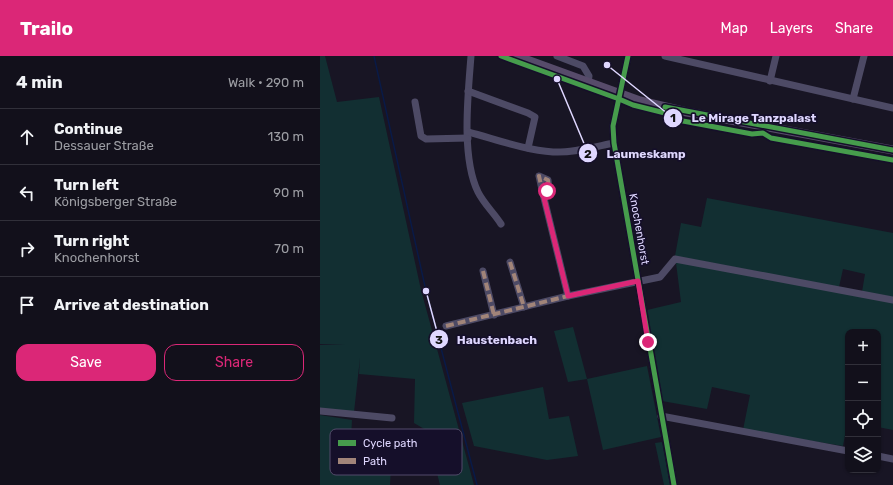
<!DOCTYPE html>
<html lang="en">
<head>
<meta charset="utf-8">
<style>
	:root { --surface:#12101b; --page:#1f1e28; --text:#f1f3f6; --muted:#9c9da3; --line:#31303a; --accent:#db2777 }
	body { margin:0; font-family:Rubik,sans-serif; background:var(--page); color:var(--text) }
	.controls { position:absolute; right:12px; bottom:12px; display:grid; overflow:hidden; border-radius:8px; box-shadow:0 1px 3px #0004 }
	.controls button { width:36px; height:36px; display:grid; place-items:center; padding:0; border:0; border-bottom:1px solid var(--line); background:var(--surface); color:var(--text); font:20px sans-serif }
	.stop { position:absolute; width:12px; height:12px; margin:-9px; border:3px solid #db2777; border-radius:50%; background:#fff }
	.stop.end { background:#db2777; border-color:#fff; box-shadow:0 1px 4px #0008 }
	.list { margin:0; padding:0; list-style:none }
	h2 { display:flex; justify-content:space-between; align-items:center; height:52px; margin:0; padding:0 16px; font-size:17px }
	h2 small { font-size:13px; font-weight:400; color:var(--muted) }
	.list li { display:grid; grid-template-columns:26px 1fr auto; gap:12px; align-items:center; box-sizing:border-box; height:56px; padding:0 16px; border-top:1px solid var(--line) }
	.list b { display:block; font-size:15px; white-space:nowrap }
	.list p { margin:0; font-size:13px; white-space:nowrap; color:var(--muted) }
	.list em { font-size:13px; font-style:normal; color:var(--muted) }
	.actions { display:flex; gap:8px; padding:12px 16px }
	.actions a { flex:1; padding:9px 0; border:1px solid var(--accent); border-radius:12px; text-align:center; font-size:14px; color:var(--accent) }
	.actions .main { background:var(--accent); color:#fff }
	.icon { flex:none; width:22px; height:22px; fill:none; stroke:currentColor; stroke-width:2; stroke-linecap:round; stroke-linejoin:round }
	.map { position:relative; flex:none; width:573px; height:429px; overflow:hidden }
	header { display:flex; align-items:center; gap:24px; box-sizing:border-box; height:56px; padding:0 20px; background:var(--accent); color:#fff }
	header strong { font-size:19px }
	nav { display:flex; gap:22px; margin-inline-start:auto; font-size:14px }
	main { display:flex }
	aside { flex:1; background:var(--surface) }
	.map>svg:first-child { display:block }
</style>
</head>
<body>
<header>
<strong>Trailo</strong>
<nav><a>Map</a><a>Layers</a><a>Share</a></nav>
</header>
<main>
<aside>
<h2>4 min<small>Walk · 290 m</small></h2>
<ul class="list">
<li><svg class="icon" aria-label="ahead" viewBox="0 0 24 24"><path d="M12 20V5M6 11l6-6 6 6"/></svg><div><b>Continue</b><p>Dessauer Straße</p></div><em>130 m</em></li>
<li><svg class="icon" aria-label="left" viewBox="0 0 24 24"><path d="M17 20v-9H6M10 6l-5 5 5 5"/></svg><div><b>Turn left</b><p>Königsberger Straße</p></div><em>90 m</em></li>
<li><svg class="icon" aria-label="right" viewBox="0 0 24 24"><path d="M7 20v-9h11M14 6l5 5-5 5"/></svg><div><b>Turn right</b><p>Knochenhorst</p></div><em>70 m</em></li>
<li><svg class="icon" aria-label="arrive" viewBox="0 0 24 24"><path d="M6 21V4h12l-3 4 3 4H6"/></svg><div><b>Arrive at destination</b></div></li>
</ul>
<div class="actions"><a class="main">Save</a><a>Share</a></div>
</aside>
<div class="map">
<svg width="573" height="429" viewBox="0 0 573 429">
	<rect width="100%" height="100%" fill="#181524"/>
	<g fill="#122f32">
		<path d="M0,0H5L17,46L59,41L101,234L154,429H120L106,374L94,367L95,323L39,318L40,302L34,356L0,353V289H25L0,288Z"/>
		<path d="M387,142L573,177V241L542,236L545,218L523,213L519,231L355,200L361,167L381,171Z"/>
		<path d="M361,206L573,246V374L558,371V276H528V363L523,390L423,374L430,339L392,331L387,353L342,345L327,254L361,246L356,207Z"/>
		<path d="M253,271L267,323L248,326L234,275Z"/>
		<path d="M327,310L341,381L283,394L267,323Z"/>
		<path d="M223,331L229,363L249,360L258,400L227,404L154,390L142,347Z"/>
		<path d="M0,359L32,364L30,401L71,410L70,429H0Z"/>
		<path d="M342,386L350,429H344L335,387Z"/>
	</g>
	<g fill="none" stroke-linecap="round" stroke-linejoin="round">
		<path stroke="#091a47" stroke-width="1.5" d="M54,0L106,235L157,429"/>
		<g stroke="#4d4a65" stroke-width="7">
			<path d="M151,0C148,39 141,101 158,136C164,148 174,157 181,168"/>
			<path d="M237,0L263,10L269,20L268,27"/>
			<path d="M308,0L293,70L294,87L354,429"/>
			<path d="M345,0L573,52"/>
			<path d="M450,25L456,0"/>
			<path d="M148,35L208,57L215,61L208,92"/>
			<path d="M533,43L544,0"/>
			<path d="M95,46L101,80L106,83L148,82"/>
			<path d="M148,76C175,83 204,94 233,96C253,97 274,91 294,87"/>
			<path d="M223,138L219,120L228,124C229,130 228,134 223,138L248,240"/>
			<path d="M190,206L204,251"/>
			<path d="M163,215L174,259"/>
			<path d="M126,270L248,240L340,221L355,203L573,244"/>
			<path d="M0,355L72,362"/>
			<path d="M341,360L528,395"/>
			<path d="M558,400L573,403"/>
		</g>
		<path stroke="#574b6a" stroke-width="9" d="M196,0L320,45L367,56L573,94"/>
		<g stroke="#a18479" stroke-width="4" stroke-dasharray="8 4" stroke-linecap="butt">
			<path d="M223,138L219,120L228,124C229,130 228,134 223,138L248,240"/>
			<path d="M190,206L204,251"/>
			<path d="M163,215L174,259"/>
			<path d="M126,270L248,240L318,225"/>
		</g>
		<g stroke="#150f2a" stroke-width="8">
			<g id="cycleway">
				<path d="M181,0L299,43L313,49L353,59L363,65L432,78L443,77L451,82L573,104"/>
				<path d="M308,0L293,70L294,87L354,429"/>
				<path d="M345,51L573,94"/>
			</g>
		</g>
		<use href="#cycleway" stroke="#469c4c" stroke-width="5"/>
	</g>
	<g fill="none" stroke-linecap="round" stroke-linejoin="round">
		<path stroke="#db2777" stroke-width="5" d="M227,135L223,138L248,240L318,225L328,286"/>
	</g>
	<g text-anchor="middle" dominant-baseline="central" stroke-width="3.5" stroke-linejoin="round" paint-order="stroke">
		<g font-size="11" fill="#dfd7ff" stroke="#150f2a">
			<text transform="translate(319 173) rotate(80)">Knochenhorst</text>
		</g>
	</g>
	<rect x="10" y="373" width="132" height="46" rx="6" fill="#150f2a" stroke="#524b6a" stroke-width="1"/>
	<rect x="18" y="384" width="18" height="6" fill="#469c4c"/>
	<rect x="18" y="402" width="18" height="6" fill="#a18479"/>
	<g font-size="11" fill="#dfd7ff">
		<text x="43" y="391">Cycle path</text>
		<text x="43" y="409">Path</text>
	</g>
	<path fill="none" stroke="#dfd7ff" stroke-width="1.5" d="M287 9L353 62M237 23L268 97M106 235L119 283"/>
	<g fill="#dfd7ff" stroke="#150f2a" stroke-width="1.5">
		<circle cx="287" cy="9" r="4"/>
		<circle cx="237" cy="23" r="4"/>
		<circle cx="106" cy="235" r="4"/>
		<circle cx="353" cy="62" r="10"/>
		<circle cx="268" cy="97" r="10"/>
		<circle cx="119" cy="283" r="10"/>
	</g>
	<g font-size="12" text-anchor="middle" font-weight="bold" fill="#111">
		<text x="353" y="66">1</text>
		<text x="268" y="102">2</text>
		<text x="119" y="288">3</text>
	</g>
	<g font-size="12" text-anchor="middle" font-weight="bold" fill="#dfd7ff" stroke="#150f2a" stroke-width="3.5" stroke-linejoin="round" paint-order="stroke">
		<text x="434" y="66">Le Mirage Tanzpalast</text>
		<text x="326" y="102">Laumeskamp</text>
		<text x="177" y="288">Haustenbach</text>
	</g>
</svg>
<div class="controls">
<button>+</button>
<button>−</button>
<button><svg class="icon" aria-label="locate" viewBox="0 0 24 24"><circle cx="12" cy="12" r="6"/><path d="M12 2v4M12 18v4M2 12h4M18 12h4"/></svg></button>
<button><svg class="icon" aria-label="layers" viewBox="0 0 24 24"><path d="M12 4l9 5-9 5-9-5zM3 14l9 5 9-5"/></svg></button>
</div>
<div class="stop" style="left:227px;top:135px"></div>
<div class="stop end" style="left:328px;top:286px"></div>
</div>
</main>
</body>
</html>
